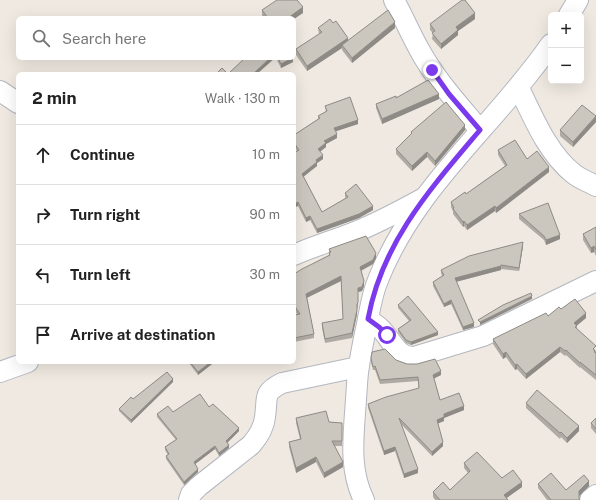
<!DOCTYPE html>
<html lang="en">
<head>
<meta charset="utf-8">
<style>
	:root { --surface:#fff; --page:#f2f2f2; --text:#222; --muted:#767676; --line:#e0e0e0 }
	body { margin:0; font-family:"Public Sans",sans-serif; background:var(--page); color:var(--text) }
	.controls { position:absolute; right:12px; top:12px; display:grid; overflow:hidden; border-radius:6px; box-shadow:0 4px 16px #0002 }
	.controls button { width:36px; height:36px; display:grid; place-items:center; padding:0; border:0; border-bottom:1px solid var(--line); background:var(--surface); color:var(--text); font:20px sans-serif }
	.stop { position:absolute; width:12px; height:12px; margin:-9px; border:3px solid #7c3aed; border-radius:50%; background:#fff }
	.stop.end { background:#7c3aed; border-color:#fff; box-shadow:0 1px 4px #0008 }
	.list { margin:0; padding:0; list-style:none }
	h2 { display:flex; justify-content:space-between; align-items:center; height:52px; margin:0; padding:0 16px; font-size:17px }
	h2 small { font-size:13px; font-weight:400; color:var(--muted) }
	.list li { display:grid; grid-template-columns:26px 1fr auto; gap:12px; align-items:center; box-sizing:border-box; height:60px; padding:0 16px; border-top:1px solid var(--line) }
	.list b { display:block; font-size:15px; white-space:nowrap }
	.list em { font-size:13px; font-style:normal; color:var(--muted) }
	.icon { flex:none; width:22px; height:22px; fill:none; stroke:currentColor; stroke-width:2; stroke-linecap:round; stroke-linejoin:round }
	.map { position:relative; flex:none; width:596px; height:500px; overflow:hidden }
	.search { position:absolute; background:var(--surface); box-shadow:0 4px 16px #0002; left:16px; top:16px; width:280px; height:44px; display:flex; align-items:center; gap:10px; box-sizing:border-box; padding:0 14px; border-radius:6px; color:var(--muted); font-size:15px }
	.panel { position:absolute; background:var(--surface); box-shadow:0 4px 16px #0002; left:16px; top:72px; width:280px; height:292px; border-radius:6px }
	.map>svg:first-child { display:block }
</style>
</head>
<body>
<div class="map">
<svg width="596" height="500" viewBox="0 0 596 500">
	<rect width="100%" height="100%" fill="#efe9e1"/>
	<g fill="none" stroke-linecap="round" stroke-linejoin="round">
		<g stroke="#b4b7c1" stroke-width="22">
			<g id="street">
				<path d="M394,0C403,16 410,33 419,49C435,79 459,105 480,130"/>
				<path d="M569,15L578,0"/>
				<path d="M519,88C533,117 548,154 574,174C580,179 589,182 596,186"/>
				<path d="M0,91L18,103"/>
				<path d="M294,255C314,246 335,240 355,232C378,223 400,211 422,199"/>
				<path d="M368,319C372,322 377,325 381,329C391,339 397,358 414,357L483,336L596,281"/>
				<path d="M0,372L28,362"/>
				<path d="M189,500L191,494L199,486L251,445C258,437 264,428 265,417C268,398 262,393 282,383L358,367"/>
				<path d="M364,500C348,468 354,433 356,399C357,388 357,376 359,366C361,352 364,338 367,324C370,309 372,294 378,280C415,186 495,125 551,44"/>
				<path d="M590,500L596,495"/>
			</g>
		</g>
		<use href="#street" stroke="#fff" stroke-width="20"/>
	</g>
	<g fill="#afaba4">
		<path d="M262,10L303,13L294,18H264L262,16Z"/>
		<path d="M475,19L458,31V35L441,49L432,39L433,33L430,30V24Z"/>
		<path d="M333,23L348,40L395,28L352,63L342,50V48L307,71L296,55V49L319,34L318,28Z"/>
		<path d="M276,58H292L293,62L281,68Z"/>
		<path d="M396,98L439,99L382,124L376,108V104Z"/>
		<path d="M325,106L358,124L335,131L337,138L326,144V147L320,152L323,159L317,163V166L303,176L322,212L346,198L345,197V193L373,210L359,218L317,233L310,220L306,222L298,206L297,151L294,147V135L318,119V116L326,112Z"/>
		<path d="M596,122L573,147L560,136V130Z"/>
		<path d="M465,130L435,166L427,157L412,171L396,154V149L411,134V132Z"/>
		<path d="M498,150L527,159L549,172L496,213L495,211L467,230L464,226L463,227L453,214V211L451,207V202L466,194L505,166L498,155Z"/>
		<path d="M519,214L560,239L546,245L544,240L519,219Z"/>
		<path d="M596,227V256L594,252L591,253L583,240V234Z"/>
		<path d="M523,246L519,271L501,269V270L456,282L474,327L463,330L451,304L444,307L433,286V282L442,276L441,273V270Z"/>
		<path d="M329,249L376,258L373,264L361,271L364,286L362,291L358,292V308H357V314L352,338L325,343L322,328V323L343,319L341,281L307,298L314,334V338L294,342V315L297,314L294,309V274L329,255Z"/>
		<path d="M398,305L438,335L411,345L406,343L398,332V329L409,321L398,308Z"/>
		<path d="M561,309L586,318L577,325V329L596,351V380L580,367V368L566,355L565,356L560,352L526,379L517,369L515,370L506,357L503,359L493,344V339L548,316Z"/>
		<path d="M371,358L396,360L407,364L441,375L434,378L440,400L464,410L444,418V421L438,423L443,446L432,456L401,424L418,473L404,478L395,451L384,455L368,408V404L419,389L418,381L380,384L375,370H373L371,362Z"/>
		<path d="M189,362H212V364L198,375L189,363Z"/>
		<path d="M173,382L131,423L119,411V409Z"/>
		<path d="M526,403L579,431L567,443L561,437L560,439L526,408Z"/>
		<path d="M209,407L239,431L227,443L229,448L219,456L215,449L195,464L198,472L184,485L166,459V456L168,455L165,450V447L176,440L157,417V414Z"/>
		<path d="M296,418L329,422L342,423V446H334L343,467L324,478L316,462L296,473L289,447V442L300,439L296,423Z"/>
		<path d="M596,418V434L591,428V423Z"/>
		<path d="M464,463L502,478L522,487L506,498L508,500H435L433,497V492L450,490L468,473L464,468Z"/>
		<path d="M538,484L566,490L589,486L579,496V499L580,500H547L538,488Z"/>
	</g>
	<g fill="#8e8b86">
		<path d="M303,7V13L294,19V18H288Z"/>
		<path d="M475,13V19L458,31V35L441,49V44L456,27Z"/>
		<path d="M395,22V28L352,63V58Z"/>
		<path d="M348,38V44L342,45V48L307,71V66Z"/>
		<path d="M270,58H275L257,74H253Z"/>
		<path d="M293,58V62L281,68V64Z"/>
		<path d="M439,94V99L382,124V119Z"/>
		<path d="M596,116V122L573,147V142Z"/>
		<path d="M358,120V124L334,132V128Z"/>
		<path d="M465,125V130L435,166V161Z"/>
		<path d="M337,134V138L326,144V147L318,153V149L324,141Z"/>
		<path d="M427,152V157L412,171V166Z"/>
		<path d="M323,155V159L317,163V166L302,178V174L316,160Z"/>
		<path d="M549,167V172L496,213V208Z"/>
		<path d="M298,202V206L294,208V204Z"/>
		<path d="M373,206V210L359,218L317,233V229Z"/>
		<path d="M495,206V211L467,230V225Z"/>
		<path d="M310,216V220L306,222V218Z"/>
		<path d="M464,221V226L463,227V222Z"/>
		<path d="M560,235V239L546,245V240Z"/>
		<path d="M523,242V246L519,271V268Z"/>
		<path d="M594,246V252L591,253V248Z"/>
		<path d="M376,253V258L373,264L360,271V267Z"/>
		<path d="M501,266V270L455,282V278Z"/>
		<path d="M341,276V281L306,298V294Z"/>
		<path d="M364,281V286L362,291L358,292V288Z"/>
		<path d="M532,296V299L480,325V322Z"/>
		<path d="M451,300V304L444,307V304Z"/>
		<path d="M357,310V314L352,338V333Z"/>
		<path d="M586,313V318L574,328V323Z"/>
		<path d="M474,323V327L463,330V327Z"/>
		<path d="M438,332V335L411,345V342Z"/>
		<path d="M560,347V352L526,379V374Z"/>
		<path d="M506,352V357L503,359V354Z"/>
		<path d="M211,362H212V364L198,375V372Z"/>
		<path d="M517,364V369L515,370V365Z"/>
		<path d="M441,371V375L433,379V375Z"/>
		<path d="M173,379V382L131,423V420Z"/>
		<path d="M464,406V410L444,418V421L437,424V420L444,414Z"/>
		<path d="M579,426V431L567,443V438Z"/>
		<path d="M239,428V431L226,444V441Z"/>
		<path d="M443,442V446L432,456V452Z"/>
		<path d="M229,445V448L219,456V453Z"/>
		<path d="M215,446V449L194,465V462Z"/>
		<path d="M395,447V451L384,455V451Z"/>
		<path d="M316,457V462L296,473V468Z"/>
		<path d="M343,462V467L324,478V473Z"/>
		<path d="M198,469V472L184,485V482Z"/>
		<path d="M418,469V473L404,478V474Z"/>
		<path d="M589,481V486L579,496V500V491Z"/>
		<path d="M522,482V487L504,500V495Z"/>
	</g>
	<g fill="#cbc7bf" stroke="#8e8b86">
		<path d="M277,0H297L303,7L288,18H268L262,10Z"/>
		<path d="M462,0H465L475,13L456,27L458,30L441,44L432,33L435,31L430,24Z"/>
		<path d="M388,10L395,22L352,58L342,45Z"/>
		<path d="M330,19L333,23L336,21L348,38L307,66L296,49L322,32L318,28Z"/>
		<path d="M245,58H270L253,74H216L222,68L228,74Z"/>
		<path d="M278,58H293L281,64Z"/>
		<path d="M428,80L439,94L382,119L376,104L396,96V98Z"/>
		<path d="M350,97L358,120L334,128L337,134L324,141L326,143L318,149L323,155L316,160L317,162L302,174L322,212L348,197L345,193L356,184L373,206L359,214L317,229L310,216L306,218L298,202L294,204V153L299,150L294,143V135L320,118L318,116L327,111L325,106Z"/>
		<path d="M446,102L465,125L435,161L427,152L412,166L396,149L412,133L411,132Z"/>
		<path d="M582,105L596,116L573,142L560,130Z"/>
		<path d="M515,140L527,159L537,151L549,167L496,208L495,206L467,225L464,221L463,222L453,209L454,208L451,202L465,192L466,194L507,165L498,150Z"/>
		<path d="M548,203L560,235L546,240L544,236L519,214Z"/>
		<path d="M596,227V250L594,246L591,248L583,234Z"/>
		<path d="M366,236L376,253L373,260L360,267L364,281L362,287L358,288V303L357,304V310L352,333L325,339L322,323L343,319L341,276L306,294L314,334L294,338V315L300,314L294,305V274L302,269L330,255L329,253L331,252L329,249Z"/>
		<path d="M523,242L519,268L501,265V266L455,278L474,323L463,327L451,300L444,304L433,282L444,275L441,270L469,256Z"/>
		<path d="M531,293L532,296L480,322L478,320L503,305Z"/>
		<path d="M408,296L438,332L411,342L406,340L398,329L411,320L398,305Z"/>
		<path d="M575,299L586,313L574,323L577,326L575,327L596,346L593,349L595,351L594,352L596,353V375L580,362V363L566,350L565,351L560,347L526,374L517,364L515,365L506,352L503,354L493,339L546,313L548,316L559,307L561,309Z"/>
		<path d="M385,349L396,360L407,364H417L435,359L441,371L433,375L440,400L459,393L464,406L444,414V417L437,420L443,442L432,452L399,418L418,469L404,474L395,447L384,451L368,404L386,397L419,388L418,377L380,380L375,366L373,367L371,358L372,352Z"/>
		<path d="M190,362H211L198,372Z"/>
		<path d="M167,372L173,379L131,420L119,409L131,397L133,399Z"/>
		<path d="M537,390L579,426L567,438L561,432L560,433L526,403Z"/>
		<path d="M200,394L209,407L213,404L239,428L226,441L229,445L219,453L215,446L194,462L198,469L184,482L166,456L169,454L165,447L177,439L157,414L168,406L173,412Z"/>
		<path d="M326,411L329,422L342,423V441H332L343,462L324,473L316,457L296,468L289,442L301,439L296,418Z"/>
		<path d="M596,418V429L591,423Z"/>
		<path d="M477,452L502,478L513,470L522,482L504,495L508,500H440L433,492L443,482L450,490L470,471L464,463Z"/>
		<path d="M551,473L566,490L584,475L589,481L579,491V498L580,500H551L538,484Z"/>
	</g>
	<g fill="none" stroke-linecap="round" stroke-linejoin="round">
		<path stroke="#7c3aed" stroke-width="5" d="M387,335L379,327L368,319C382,242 431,188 480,130L449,94L432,70"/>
	</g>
</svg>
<div class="controls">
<button>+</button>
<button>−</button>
</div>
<div class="stop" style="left:387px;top:335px"></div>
<div class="stop end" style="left:432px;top:70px"></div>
<div class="search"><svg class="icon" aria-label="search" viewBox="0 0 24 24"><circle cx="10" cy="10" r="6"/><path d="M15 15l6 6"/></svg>Search here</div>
<section class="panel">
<h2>2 min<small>Walk · 130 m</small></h2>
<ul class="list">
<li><svg class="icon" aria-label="ahead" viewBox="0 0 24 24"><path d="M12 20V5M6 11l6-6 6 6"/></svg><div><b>Continue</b></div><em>10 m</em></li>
<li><svg class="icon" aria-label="right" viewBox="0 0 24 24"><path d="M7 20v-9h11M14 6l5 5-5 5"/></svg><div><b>Turn right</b></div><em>90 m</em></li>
<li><svg class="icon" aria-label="left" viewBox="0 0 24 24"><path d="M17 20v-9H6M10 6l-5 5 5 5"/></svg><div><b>Turn left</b></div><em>30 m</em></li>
<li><svg class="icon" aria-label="arrive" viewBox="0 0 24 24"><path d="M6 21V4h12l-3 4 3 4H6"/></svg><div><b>Arrive at destination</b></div></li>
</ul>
</section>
</div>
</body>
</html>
